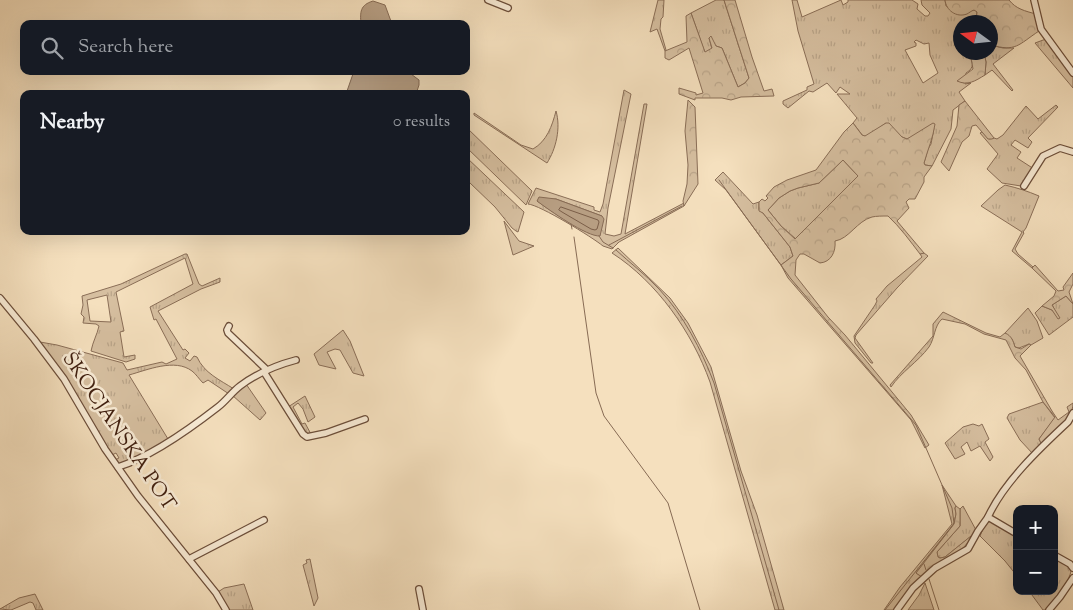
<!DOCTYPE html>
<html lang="en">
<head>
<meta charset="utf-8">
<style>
	:root { --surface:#171b24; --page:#20242c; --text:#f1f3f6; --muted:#9ea1a6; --line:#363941 }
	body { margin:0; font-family:"Sorts Mill Goudy",serif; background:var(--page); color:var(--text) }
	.controls { position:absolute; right:15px; bottom:15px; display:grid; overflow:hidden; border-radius:10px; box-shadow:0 5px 20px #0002 }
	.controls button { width:45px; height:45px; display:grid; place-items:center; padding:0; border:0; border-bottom:1px solid var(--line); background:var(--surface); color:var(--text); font:25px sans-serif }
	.compass { position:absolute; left:953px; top:15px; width:45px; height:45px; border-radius:50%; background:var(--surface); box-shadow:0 5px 20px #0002; rotate:285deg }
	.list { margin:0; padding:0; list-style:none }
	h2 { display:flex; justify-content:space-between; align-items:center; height:65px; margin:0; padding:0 20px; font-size:21px }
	h2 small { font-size:16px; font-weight:400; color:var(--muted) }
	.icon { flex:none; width:28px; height:28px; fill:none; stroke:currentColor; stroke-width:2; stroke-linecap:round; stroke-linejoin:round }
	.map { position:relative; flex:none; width:1073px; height:610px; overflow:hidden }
	.search { position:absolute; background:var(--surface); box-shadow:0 5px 20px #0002; left:20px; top:20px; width:450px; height:55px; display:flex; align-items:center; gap:12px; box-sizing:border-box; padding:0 18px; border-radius:10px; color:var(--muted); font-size:19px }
	.panel { position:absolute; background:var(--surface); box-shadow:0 5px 20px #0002; left:20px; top:90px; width:450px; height:145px; border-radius:10px }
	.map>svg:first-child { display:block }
</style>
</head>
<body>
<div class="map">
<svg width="1073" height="610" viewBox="0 0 1073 610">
	<defs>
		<pattern id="grass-tufts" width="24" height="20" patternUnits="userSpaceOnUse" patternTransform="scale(1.25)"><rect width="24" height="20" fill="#d6bfa0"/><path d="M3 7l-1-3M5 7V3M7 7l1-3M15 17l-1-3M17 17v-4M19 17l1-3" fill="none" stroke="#b9a489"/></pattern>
		<pattern id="forest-crowns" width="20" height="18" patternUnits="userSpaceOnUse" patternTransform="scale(1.25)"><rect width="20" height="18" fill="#d6bfa0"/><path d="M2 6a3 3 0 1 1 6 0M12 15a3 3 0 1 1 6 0" fill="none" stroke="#b9a489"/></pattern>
	</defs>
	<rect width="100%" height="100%" fill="#f5e0be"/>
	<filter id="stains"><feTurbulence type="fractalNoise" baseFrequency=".004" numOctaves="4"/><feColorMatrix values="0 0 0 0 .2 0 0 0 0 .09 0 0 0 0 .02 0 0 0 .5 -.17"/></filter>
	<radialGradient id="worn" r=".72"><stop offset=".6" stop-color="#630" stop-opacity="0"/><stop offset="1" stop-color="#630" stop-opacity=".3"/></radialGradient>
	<g fill="url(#grass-tufts)" stroke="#8a6e57" fill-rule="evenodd">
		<path d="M658,0H664L663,17L661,19L660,29L666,50L665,51L657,29L650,32Z"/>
		<path d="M716,0H724L749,78L745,83L738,87L722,48L716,46L709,38L712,49L705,53L691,13Z"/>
		<path d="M792,0H797L802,17L841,0L843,5L848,2V0H912L918,4L917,9L925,16H928L930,13L922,5L921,0H945L946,6L968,12L971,10H976L977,12L976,22H960V52L970,53C973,61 975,68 966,73L965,84L971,83L959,92L965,101L953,110L951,129L932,166L925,165L924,163L928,149L931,144L934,128L907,139L902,137L886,123L867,136H863L853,123L857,118L837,94H850L840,87L836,93L827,83L813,92L809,91L788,108L783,104V101L807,90V87L814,84L798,31ZM916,40L924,44L929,43L930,55L938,73L923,83L905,50L916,46V43L914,42Z"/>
		<path d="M1046,39L1073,76V88L1035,43Z"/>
		<path d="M991,45L1003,48H1014L993,64L1013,90L1012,91L992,70L985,75L986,62L984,53L990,52Z"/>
		<path d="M624,90L631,94L608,208L605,234L614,236L621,234L644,104H647L625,234L684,203V206L619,242L612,249L603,246C592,237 540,205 528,204L536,188L594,207V210L600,212L603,204ZM556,199L602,216L589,233L559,216L537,201Z"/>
		<path d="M1056,105L1058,107L1028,138L1032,142L1028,148L1015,140L1011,145L1021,152L1017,158L1034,169L1021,186L1002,183L987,169L998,154L980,133L982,132L989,139L994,138L997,139L1003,135L1026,106L1038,119Z"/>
		<path d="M556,111C561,128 556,149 547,163L474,115V113L521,145L533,149C547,141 552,126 556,111Z"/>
		<path d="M466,127L532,191L526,205L466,147L468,135Z"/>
		<path d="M466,157L524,212L518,232L516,231L512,228L495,207L469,182H466Z"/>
		<path d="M843,160L858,176L796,239L781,226L768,210L779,198L790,191L798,188L819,183Z"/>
		<path d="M723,172L753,204L759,202V210L763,213L790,247L793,256L781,265L726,190L715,180Z"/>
		<path d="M1005,185C1018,188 1027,191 1039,196L1026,228L1023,232L1024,233L1015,249L1018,254L1033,267L1032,268L1012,251L1022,232L981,206L998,190Z"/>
		<path d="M504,221L519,241L534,246L513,255Z"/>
		<path d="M618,248L670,298L688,323L711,367L741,471L757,515L784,610H775L710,382C692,332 657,282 612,253Z"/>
		<path d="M924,253L928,256L897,288L856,335L855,338L873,363H871L855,343L854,336L875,305L877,301L876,299L887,286L922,257L920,254Z"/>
		<path d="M185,254H187L199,284L202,286L220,278V282L201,289L158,311L183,350L185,349L189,353L185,358L190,361L194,356L197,357C204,373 220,380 234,389L229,394L208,380L203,383C199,379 196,374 192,371C175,358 147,370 129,375L168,439L144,454L119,464L115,460L119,458L116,453L112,455L40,342L57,345L123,363L127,370L162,362L166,364L177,359L156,319L154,320L150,307L193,284L185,258L116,292L124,331L120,332L124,357L135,355V359L126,362L91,351C93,341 97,335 99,326L96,324L83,323L84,317L81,314L83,305L82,296L121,284ZM107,295L111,322L90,321L87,300Z"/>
		<path d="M1066,296L1073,304V317L1049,335L1035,313L1042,306L1052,310L1059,318L1052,305Z"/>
		<path d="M1028,308L1037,321L1043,338L1031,345L1029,344L1019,348L1015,347L1012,339L1005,333Z"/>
		<path d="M343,330L350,341L364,376L353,373L340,350L335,349L327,352L336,369L319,365L314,354Z"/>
		<path d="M246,384L266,413L260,420L232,395Z"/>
		<path d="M305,396L315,417L308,422L303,409L298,403L293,407L302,424L305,423L312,436L304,434L288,407Z"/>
		<path d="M1043,402L1055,418L1039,439L1042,445L1033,454L1020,440L1007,418L1009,414Z"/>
		<path d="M973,424L979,426L982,424L989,439L985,442L993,457L990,461L980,446L971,451L967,442L961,447L965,454L955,459L945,443L963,427Z"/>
		<path d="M942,485L956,506L955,508L956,514L954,524L916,573L922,577L895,610H884L900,587L952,524Z"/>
		<path d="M963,506L976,530L972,538L970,537L945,557L940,558L938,557L937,552L960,526V509Z"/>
		<path d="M990,521L1017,537V576L1005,561L980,536L986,522Z"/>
		<path d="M1054,557C1059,560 1068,563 1071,568C1073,577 1053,603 1046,610H1043L1029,591H1054Z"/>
		<path d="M310,559L318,598L314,606L303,565L307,563L306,560Z"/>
		<path d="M925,583L934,610H908L919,595Z"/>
		<path d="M244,584L253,610H229L218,592L224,588Z"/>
		<path d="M35,594L43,610H36L33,603L30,602L11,610L0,609L19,598Z"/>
	</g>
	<g fill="url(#forest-crowns)" stroke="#8a6e57" fill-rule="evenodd">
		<path d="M724,0H735L752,57L764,91L772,89L774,96L741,97L731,100L722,98H695V100L679,94V88L696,93V95L703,93L689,48L669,60L665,58V51L687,42L686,16L691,13L705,52L712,48L709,38L711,36L716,46L722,48L738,87L745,83L749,78Z"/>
		<path d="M945,0H1009C1016,9 1025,11 1036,14L1039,31C1018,45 1016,52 991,45L990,22H976L977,12L974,10C971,11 969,13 967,14C956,18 946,10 945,0Z"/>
		<path d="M970,53H984L986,62L985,75C975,81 968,86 957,81L973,69Z"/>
		<path d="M688,100L695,107L698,184L684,206L683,201L687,184L688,165L685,131Z"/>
		<path d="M965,101L994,138L992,139H988L976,125L972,126L969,136L962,142L949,171L941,162L957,126L959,105Z"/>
		<path d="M853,123L862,135L865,136L886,123H889L902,137L907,139L933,123L935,124C933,138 928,149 924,163L925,165L932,166L924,177V182L915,199H909L906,202L909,208L897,221L924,253L920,254C910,241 900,227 888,216C883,216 876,216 872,217C857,221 849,239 835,241C836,252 831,262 820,263L804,254H800L796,260L795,275L828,317L845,335L911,415L929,445L925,448L911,420L788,278L781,265L793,256L790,247L763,213L759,211V202L762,199L765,201L768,198L766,196L774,187L787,180L816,170L844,132ZM843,160L858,176L795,239L781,226L768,210L779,198L790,191L798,188L819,183Z"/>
		<path d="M1035,265L1058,291L1064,290L1063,287L1073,273V284L1069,292L1073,304L1066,296L1052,305L1060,318L1058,319L1052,310L1042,306L1054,296L1056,291L1032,268Z"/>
		<path d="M943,312L986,333L1000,337L1005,333C1012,336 1013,341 1015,347L1021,349L1029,344L1031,345L1020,356L1052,411L1058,420L1069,412L1067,407L1073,403C1073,420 1054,434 1042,445L1039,439L1055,417L1043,402L1026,370L1015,358L1006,340L984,334L965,324L942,319C934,326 935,338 929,347C918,362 901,372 891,387L890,385L933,336V324Z"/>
		<path d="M956,506L960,509V526L937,552L938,557L940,558L945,557L971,536L972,538L963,548L922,577L916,573L954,524L956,514L955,508Z"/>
	</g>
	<g fill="#b79e82" stroke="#876b54">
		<path d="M373,1L385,5L392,24H361C360,12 360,5 373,1Z"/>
		<path d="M354,71H407L419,80V85L416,94H346Z"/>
		<path d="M539,197L556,199L602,216L604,219L600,236C587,237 549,210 537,201Z"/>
	</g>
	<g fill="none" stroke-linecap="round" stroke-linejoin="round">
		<path stroke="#7b5e48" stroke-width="1" d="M561,207L598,220L599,222L597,229L595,230L591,229L562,212L559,210Z"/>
		<g stroke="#876b54" stroke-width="1">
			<path d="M719,180L791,279L916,425L952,508L954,523L952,526L885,610"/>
			<path d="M571,224L572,229"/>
			<path d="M599,236L603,242L613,248"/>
			<path d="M574,237L596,393L604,416L668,503L700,610"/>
			<path d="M609,245L682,206"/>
			<path d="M616,250C630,263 646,275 659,289C684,316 701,349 714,383L779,610"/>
			<path d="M924,564L926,570"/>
			<path d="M929,579L939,610"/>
		</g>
		<g stroke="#6c4e3a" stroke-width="8">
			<g id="minor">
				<path d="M488,0L508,8"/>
				<path d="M1034,0L1041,29L1073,73"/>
				<path d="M1024,186L1043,156L1060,148L1073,152"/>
				<path d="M0,298L34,339L64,379L105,449L138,496L216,593L226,610"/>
				<path d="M229,326L227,330L228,333L267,370"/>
				<path d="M264,372L303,434L307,437L326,433L365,419"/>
				<path d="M118,467C150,457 191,428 218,407C226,401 232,392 240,386C256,374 277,365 296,360"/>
				<path d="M1017,534L988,517C1004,482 1040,448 1068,422L1073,413"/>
				<path d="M1054,555L1070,564L1073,568"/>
				<path d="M189,559L264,520"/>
				<path d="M419,589L423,610"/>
				<path d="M897,610L913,588L925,577L935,568L968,549L978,531L988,517"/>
				<path d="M1049,610L1060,597L1073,578"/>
			</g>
		</g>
		<use href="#minor" stroke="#f8ebd5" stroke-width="5.5"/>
	</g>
	<g text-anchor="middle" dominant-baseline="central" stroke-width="5" stroke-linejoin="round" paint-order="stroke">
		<g font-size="20" fill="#3f1e0e" stroke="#f8ebd5">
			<text transform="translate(118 432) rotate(56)">ŠKOCJANSKA POT</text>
		</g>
	</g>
	<rect width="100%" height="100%" filter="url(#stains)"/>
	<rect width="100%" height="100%" fill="url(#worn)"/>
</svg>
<div class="controls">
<button>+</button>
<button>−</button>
</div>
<svg class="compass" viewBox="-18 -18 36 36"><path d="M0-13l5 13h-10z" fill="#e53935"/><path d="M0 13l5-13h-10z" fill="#9ea1a6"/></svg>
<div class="search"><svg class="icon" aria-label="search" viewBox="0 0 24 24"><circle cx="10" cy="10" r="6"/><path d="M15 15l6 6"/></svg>Search here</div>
<section class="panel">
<h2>Nearby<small>0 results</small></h2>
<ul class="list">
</ul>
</section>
</div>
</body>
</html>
